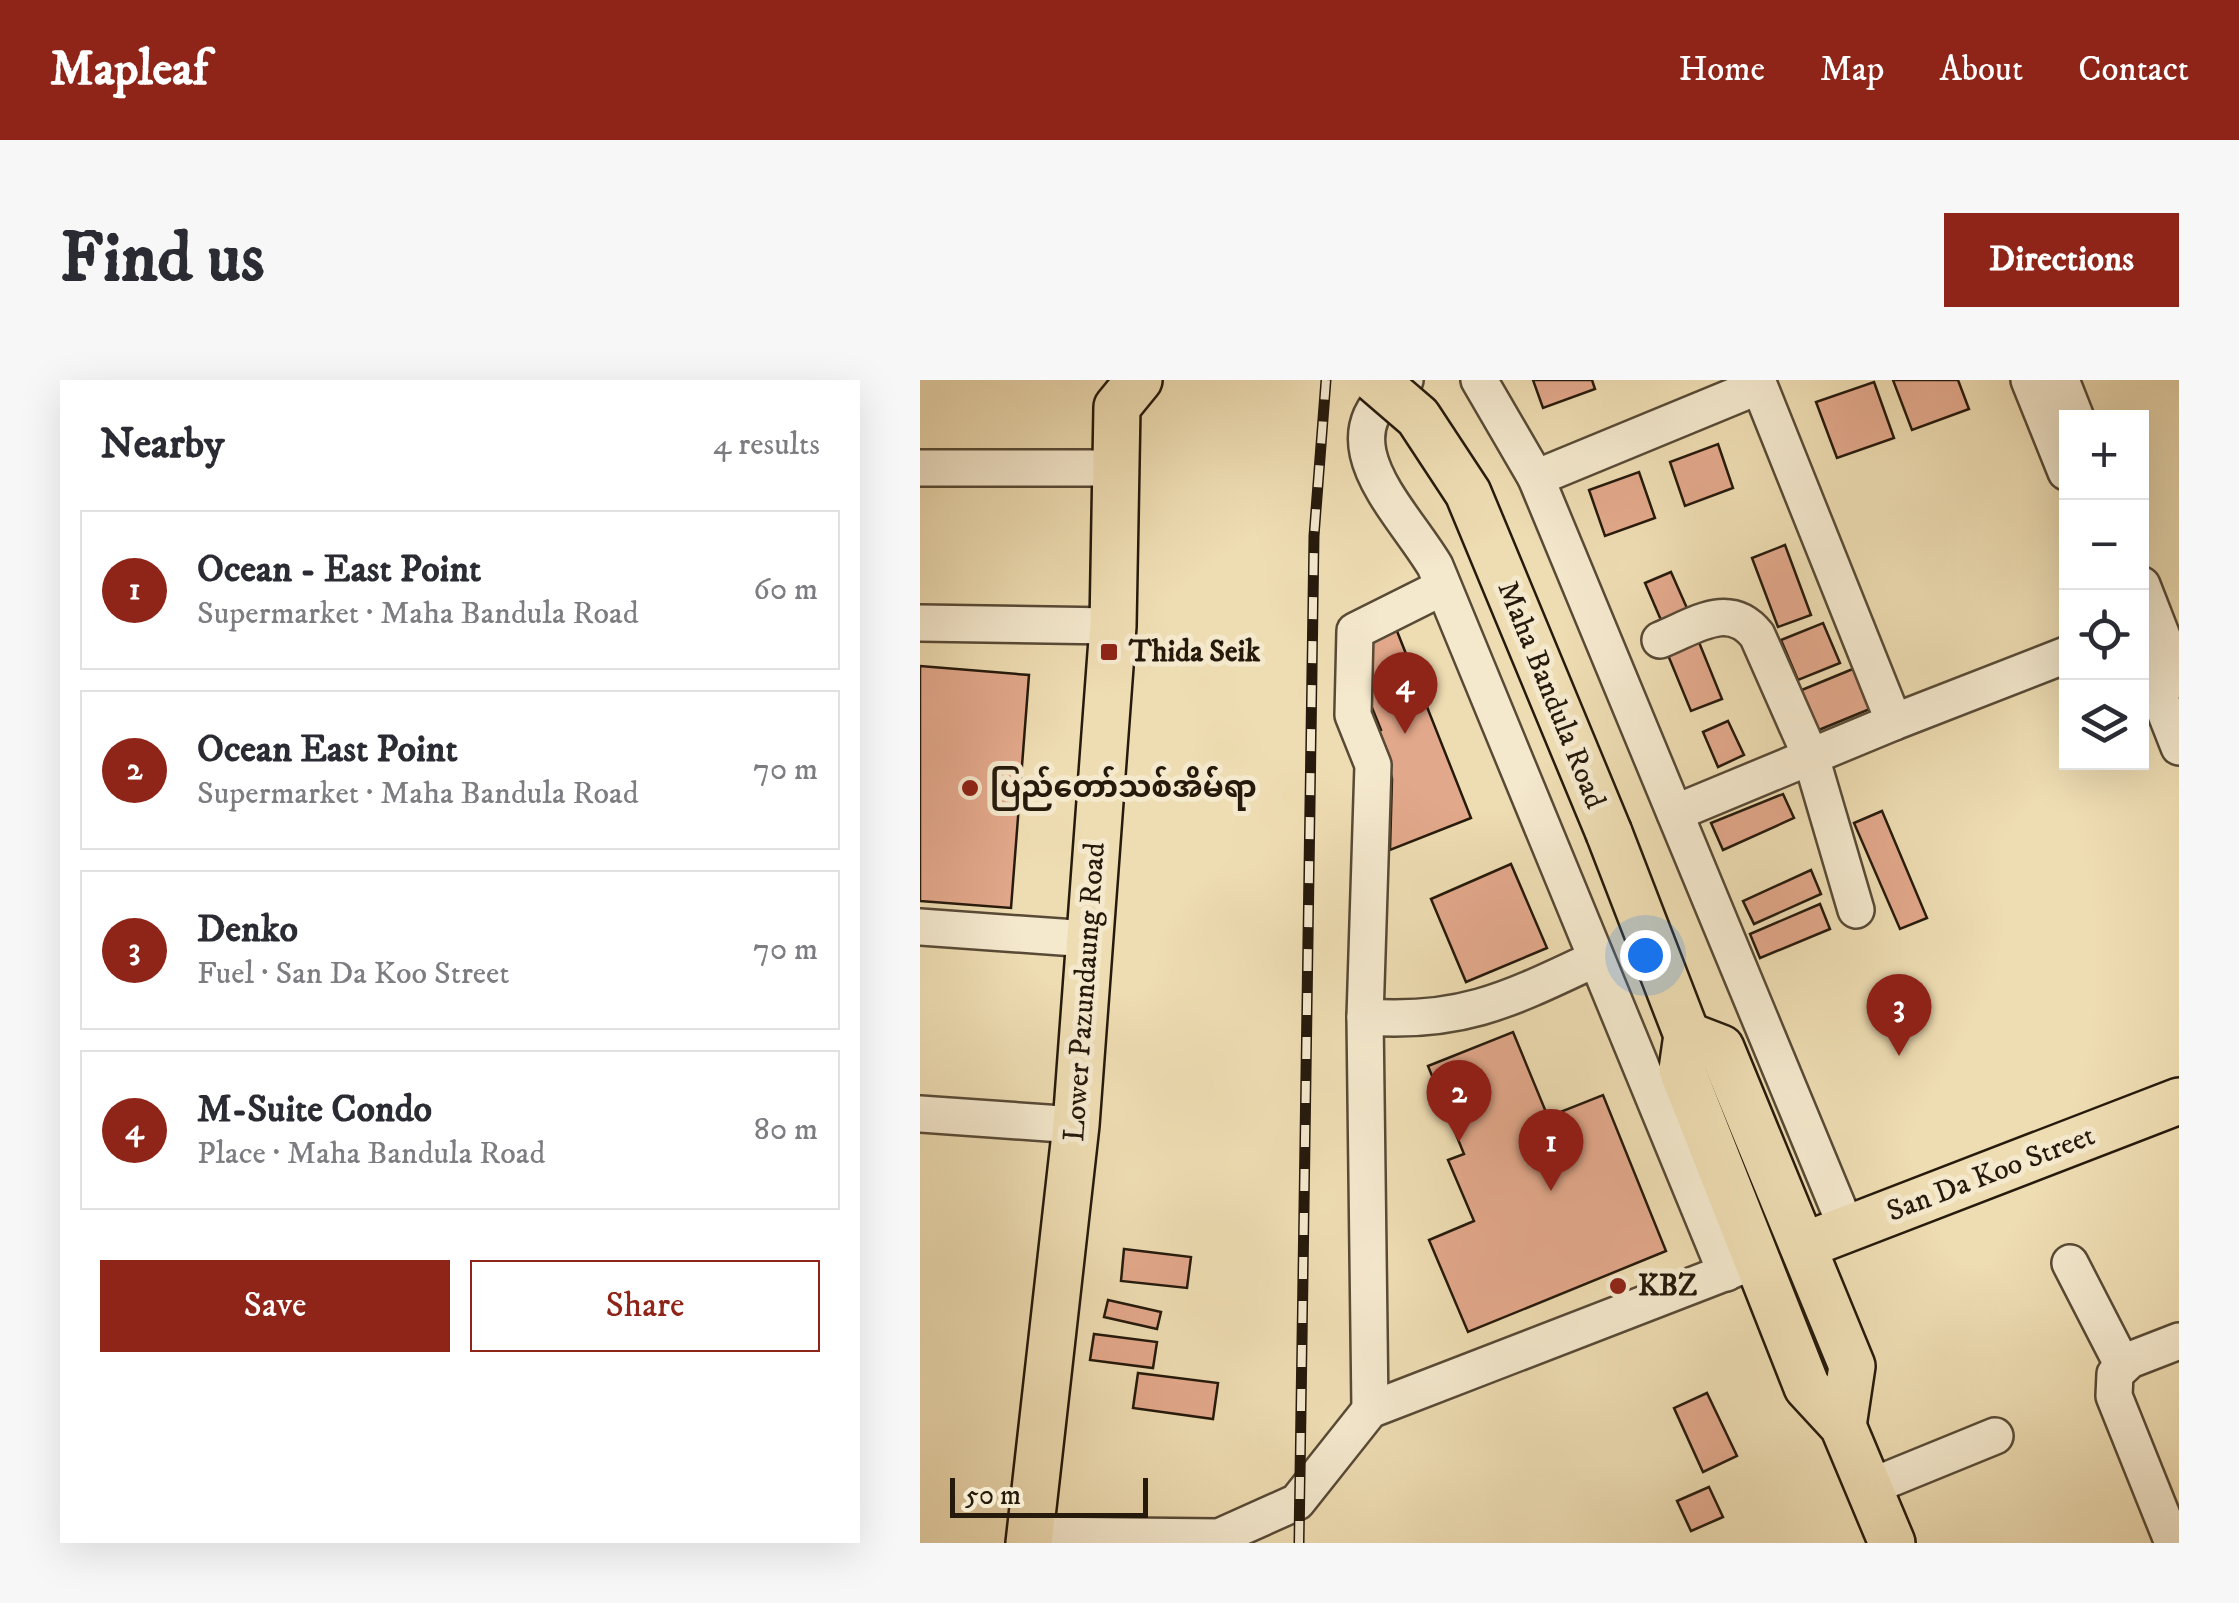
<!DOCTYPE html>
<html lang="en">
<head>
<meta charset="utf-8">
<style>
	:root { --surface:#fff; --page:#f7f7f7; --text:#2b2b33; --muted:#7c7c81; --line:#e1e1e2; --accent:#8f2418 }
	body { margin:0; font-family:"IM FELL DW Pica","Noto Sans Myanmar",serif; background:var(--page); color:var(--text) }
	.controls { position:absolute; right:30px; top:30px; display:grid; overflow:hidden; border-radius:0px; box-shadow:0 10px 40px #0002 }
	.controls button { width:90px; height:90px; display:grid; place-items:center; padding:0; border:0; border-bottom:2px solid var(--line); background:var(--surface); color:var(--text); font:50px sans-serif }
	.scale { position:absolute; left:30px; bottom:25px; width:198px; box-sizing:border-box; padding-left:10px; border:5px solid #261a0c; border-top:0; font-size:28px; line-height:35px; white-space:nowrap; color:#261a0c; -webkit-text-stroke:8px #f4e8cd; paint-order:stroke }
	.you { position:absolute; left:725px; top:575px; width:35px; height:35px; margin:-25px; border:8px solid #fff; border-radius:50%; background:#1a73e8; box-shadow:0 0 0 15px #1a73e833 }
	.badge { display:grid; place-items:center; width:65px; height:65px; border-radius:50%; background:var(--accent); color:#fff; font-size:32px; font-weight:700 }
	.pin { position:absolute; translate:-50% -82px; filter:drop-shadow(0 2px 5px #0008) }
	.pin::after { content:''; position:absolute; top:52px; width:35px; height:30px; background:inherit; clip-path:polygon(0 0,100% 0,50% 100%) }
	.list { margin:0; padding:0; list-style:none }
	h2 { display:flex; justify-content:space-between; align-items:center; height:130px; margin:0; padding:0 40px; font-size:42px }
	h2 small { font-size:32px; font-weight:400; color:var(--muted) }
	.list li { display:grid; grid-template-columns:65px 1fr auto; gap:30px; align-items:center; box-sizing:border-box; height:160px; margin:0 20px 20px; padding:0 20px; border:2px solid var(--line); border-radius:0px }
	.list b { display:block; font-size:38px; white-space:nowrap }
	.list p { margin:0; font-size:32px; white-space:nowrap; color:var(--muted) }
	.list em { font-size:32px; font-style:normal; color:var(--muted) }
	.actions { display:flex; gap:20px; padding:30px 40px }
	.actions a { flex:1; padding:22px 0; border:2px solid var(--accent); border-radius:0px; text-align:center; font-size:35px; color:var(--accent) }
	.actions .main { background:var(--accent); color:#fff }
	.icon { flex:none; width:55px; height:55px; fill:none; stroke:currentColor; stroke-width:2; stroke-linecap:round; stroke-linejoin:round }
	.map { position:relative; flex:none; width:1259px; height:1163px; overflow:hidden; border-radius:0px }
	header { display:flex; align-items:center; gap:60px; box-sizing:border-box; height:140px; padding:0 50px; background:var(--accent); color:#fff }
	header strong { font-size:48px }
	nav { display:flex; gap:55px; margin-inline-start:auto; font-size:35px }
	.intro { display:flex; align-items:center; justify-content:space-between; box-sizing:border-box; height:240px; padding:0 60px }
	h1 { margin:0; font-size:70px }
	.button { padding:25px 45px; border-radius:0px; background:var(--accent); color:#fff; font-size:35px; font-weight:700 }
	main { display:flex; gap:60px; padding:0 60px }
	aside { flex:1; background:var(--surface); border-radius:0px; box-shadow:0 10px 40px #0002 }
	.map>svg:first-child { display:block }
</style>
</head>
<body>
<header>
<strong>Mapleaf</strong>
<nav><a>Home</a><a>Map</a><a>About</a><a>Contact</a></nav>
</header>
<div class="intro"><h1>Find us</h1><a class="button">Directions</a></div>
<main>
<aside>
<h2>Nearby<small>4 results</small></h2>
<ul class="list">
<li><span class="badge">1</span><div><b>Ocean - East Point</b><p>Supermarket · Maha Bandula Road</p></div><em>60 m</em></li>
<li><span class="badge">2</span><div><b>Ocean East Point</b><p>Supermarket · Maha Bandula Road</p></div><em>70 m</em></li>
<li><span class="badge">3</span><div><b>Denko</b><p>Fuel · San Da Koo Street</p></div><em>70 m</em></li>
<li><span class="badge">4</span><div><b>M-Suite Condo</b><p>Place · Maha Bandula Road</p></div><em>80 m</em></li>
</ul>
<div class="actions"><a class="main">Save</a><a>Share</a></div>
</aside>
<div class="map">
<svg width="1259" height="1163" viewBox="0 0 1259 1163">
	<rect width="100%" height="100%" fill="#eedcb2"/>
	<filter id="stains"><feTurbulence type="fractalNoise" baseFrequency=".002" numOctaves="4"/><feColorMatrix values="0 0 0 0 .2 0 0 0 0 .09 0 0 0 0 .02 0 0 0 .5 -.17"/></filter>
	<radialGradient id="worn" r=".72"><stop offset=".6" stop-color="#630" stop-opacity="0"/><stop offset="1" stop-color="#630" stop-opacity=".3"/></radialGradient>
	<g fill="#e2a88b" stroke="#261a0c" stroke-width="2.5">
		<path d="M613,0H672L675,9L623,28Z"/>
		<path d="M973,0H1038L1049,29L992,50Z"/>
		<path d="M954,2L974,58L917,78L896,22Z"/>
		<path d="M798,64L813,108L765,126L750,82Z"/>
		<path d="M719,92L735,138L685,156L669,110Z"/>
		<path d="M865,165L891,235L858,247L832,178Z"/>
		<path d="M751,192L770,235L744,247L725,203Z"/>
		<path d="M473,241L551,438L470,470L472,399L465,366L450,372L446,358L461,350L444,308V256Z"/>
		<path d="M903,243L920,283L878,300L861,260Z"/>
		<path d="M774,250L802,319L771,331L743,263Z"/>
		<path d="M945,284L962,324L889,354L872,314Z"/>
		<path d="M0,286L109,295L91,528L0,521Z"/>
		<path d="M808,341L824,375L798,387L783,352Z"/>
		<path d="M863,414L874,438L803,470L791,443Z"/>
		<path d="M962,431L1007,538L980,549L934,443Z"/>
		<path d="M591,484L627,568L546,602L511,519Z"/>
		<path d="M891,490L901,514L834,544L823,521Z"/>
		<path d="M900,524L910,549L840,578L830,554Z"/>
		<path d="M593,652L628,737L683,715L746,871L548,952L509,860L554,841L528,780L544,774L508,686Z"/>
		<path d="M204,869L271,877L267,908L201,901Z"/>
		<path d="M188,920L241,932L237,949L184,937Z"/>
		<path d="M174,954L237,962L233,988L170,980Z"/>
		<path d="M218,993L298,1003L293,1039L213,1028Z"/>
		<path d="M787,1013L817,1076L783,1092L754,1028Z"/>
		<path d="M789,1107L803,1137L771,1151L757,1121Z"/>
	</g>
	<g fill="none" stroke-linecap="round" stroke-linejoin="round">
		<g stroke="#584a36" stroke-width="40">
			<g id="minor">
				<path d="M485,0C399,57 479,126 515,186L806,893"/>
				<path d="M559,0L616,98L927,849"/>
				<path d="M837,0L974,342L1146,275"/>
				<path d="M1109,0L1146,92"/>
				<path d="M1141,0L1156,38"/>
				<path d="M0,88H194"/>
				<path d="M616,98L839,6"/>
				<path d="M1222,205L1259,300"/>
				<path d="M0,243L193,246"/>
				<path d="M740,260C775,246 809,220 837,255L891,377L936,530"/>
				<path d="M1222,273L1259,367"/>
				<path d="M755,433L974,342"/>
				<path d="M0,547L169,559"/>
				<path d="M445,637C542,644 590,619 675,579"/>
				<path d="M0,734L156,745"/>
				<path d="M1150,883L1203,986"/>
				<path d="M450,1030L445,637L453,385L433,335L435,251L523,207"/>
				<path d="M950,1107L1075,1056"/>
				<path d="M111,1155L299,1157L377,1122L450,1030L825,885"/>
				<path d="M1253,1163L1194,1016L1195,994L1210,980L1259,961"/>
			</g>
		</g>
		<g stroke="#261a0c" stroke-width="50">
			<g id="major">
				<path d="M689,453L767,655L762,690L887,1007L923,1046L972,1163"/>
				<path d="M767,655L801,668L932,986L923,1046"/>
				<path d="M883,866L1259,721"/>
				<path d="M109,1163L156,745L193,246L197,27L219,0"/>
			</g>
		</g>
		<use href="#minor" stroke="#f4e8cd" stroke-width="35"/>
		<use href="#major" stroke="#eedcb2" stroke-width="45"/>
		<g stroke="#261a0c" stroke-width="11">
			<path id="rail" d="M379,1163L394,156L406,0"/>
		</g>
		<use href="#rail" stroke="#f4e8cd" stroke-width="8" stroke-dasharray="22" stroke-linecap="butt"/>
		<g stroke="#261a0c" stroke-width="50" stroke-linecap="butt">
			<path id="major-bridge" d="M455,0L498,37L548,113L689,453"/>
		</g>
		<use href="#major-bridge" stroke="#eedcb2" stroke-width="45"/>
	</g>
	<g fill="#8f2418" stroke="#f4e8cd" stroke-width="4">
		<rect x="179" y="262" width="20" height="20" rx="5"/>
		<circle cx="50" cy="408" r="10"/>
		<circle cx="698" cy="906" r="10"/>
	</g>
	<g text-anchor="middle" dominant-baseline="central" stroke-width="10" stroke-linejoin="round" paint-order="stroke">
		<g font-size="30" font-weight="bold" fill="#261a0c" stroke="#f4e8cd" text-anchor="start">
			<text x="209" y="272">Thida Seik</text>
			<text x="70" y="408">ပြည်တော်သစ်အိမ််ရာ</text>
			<text x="718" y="906">KBZ</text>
		</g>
		<g font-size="30" fill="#261a0c" stroke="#f4e8cd">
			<text transform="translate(631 315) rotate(68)">Maha Bandula Road</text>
			<text transform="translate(165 612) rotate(-86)">Lower Pazundaung Road</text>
			<text transform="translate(1071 794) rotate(-21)">San Da Koo Street</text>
		</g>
	</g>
	<rect width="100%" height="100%" filter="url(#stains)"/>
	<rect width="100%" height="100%" fill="url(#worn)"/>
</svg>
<div class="controls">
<button>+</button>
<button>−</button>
<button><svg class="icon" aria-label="locate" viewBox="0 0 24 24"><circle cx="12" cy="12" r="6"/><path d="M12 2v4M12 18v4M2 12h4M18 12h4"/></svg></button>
<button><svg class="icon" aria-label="layers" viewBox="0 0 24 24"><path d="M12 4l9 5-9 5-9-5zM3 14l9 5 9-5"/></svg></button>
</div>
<div class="scale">50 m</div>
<div class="you"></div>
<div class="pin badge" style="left:631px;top:811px">1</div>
<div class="pin badge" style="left:539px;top:762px">2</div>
<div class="pin badge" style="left:979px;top:676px">3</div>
<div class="pin badge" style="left:485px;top:354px">4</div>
</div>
</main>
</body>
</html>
